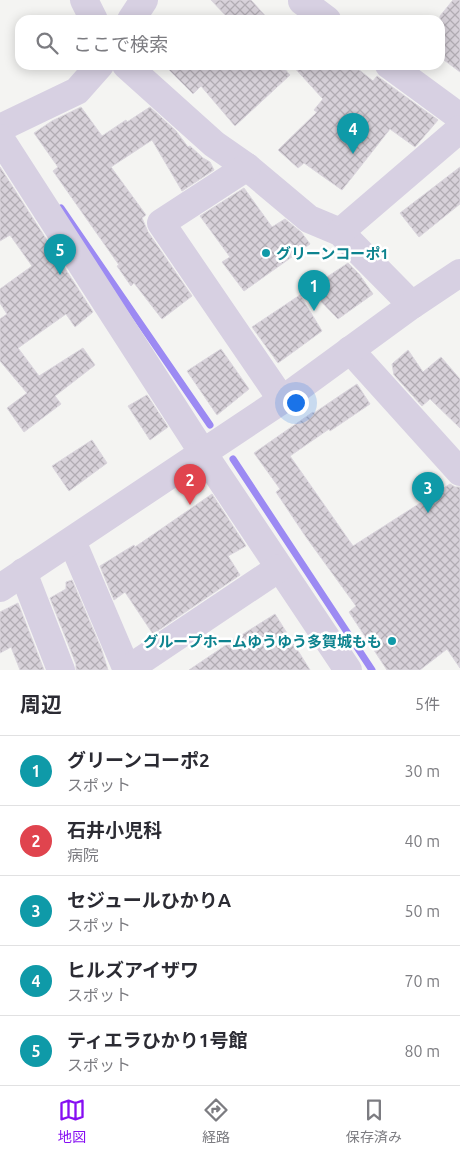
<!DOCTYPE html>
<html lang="ja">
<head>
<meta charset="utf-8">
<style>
	:root { --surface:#fff; --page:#f7f7f7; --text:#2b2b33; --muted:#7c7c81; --line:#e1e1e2; --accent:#860ef2 }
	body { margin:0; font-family:Ubuntu,"Noto Sans JP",sans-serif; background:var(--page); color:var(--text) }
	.you { position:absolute; left:295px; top:402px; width:18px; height:18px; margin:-12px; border:4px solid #fff; border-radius:50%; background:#1a73e8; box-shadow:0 0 0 8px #1a73e833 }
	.badge { display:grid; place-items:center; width:32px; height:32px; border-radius:50%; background:var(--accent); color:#fff; font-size:16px; font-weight:700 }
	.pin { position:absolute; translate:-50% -41px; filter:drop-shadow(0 1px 2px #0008) }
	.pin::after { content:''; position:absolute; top:26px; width:18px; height:15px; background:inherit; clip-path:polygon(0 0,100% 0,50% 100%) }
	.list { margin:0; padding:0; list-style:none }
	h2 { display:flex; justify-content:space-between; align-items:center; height:65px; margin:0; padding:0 20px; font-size:21px }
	h2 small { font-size:16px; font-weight:400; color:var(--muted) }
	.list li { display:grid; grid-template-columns:32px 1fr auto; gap:15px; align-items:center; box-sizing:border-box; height:70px; padding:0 20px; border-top:1px solid var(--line) }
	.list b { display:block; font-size:19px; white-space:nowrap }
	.list p { margin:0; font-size:16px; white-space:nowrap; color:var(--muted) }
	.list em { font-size:16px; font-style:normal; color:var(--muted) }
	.icon { flex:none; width:28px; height:28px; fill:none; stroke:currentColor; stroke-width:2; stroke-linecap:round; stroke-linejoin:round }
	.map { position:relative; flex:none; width:460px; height:670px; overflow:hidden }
	.search { position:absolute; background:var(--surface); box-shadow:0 2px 12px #0003; left:15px; right:15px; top:15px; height:55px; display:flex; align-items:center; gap:12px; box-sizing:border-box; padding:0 18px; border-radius:15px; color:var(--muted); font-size:19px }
	.sheet { height:415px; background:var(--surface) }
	nav { display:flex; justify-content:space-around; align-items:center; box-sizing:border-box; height:70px; border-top:1px solid var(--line); background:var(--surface); font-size:14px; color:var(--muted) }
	nav a { display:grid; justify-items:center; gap:2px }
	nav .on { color:var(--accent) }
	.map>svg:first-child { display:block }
</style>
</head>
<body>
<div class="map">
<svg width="460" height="670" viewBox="0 0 460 670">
	<defs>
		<pattern id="building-cross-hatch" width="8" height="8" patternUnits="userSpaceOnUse" patternTransform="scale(1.25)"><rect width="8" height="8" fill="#d7d1d9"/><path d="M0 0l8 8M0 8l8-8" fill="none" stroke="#b1acb3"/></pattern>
	</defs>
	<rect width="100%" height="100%" fill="#f4f4f2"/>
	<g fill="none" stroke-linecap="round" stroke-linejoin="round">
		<g stroke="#9c8af3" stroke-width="7">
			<path d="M61,208L210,425"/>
			<path d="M233,459L372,670"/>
		</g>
	</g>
	<g fill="url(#building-cross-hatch)" stroke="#dbd6de">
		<path d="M211,0H251L269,20H230Z"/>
		<path d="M453,0H460V72L440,57V16Z"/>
		<path d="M164,65H281L290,75L235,126L201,86L193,94Z"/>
		<path d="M292,65H353L373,81L377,76L438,120L415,147L390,129L342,190L304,163L298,168L278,150L317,112L314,110L323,99Z"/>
		<path d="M81,107L102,136L126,120L127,122L150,107L176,131L188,147L190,146L203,158L210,162L214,170L182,191L152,140L111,167L146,215L142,218L148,232L192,296L162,319L134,283L131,286L117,266L119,265L53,171L58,167L34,133L52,121Z"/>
		<path d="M0,167L93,312L75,327L66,314L18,348L39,376L83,348L95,365L55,396L61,404L24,432L7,408L27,393L0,361V319L7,314L0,303V289L32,266L10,235L0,241Z"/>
		<path d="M460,167V204L419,237L400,213Z"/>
		<path d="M244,188L272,227L285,219L301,232L310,244L244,291L222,262L230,257L200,216Z"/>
		<path d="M348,263L359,274L373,294L338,319L309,289Z"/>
		<path d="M300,295L322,331L278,363L252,327Z"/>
		<path d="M221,349L249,389L217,415L187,371Z"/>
		<path d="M408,350L423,372L441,357L460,379V428L430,399L422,406L394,375L392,364Z"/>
		<path d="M357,384L370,404L330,431L329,429L290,456L353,546L450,484L455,487H460V668L447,649L420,670H387L349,612L356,606L306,537L276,492L280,489L254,453L313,412L314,413Z"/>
		<path d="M147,395L168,427L150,440L128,406Z"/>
		<path d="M92,440L107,463L69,491L52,466Z"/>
		<path d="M212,494L246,546L228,556L240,575L153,634L125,592L114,600L100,566L134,545L135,547Z"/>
		<path d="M72,580L101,648L108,670H76V664L50,598L66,589V582Z"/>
		<path d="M18,603L44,670H20L11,647L0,653V612Z"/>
		<path d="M275,614L310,670H189L232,641Z"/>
	</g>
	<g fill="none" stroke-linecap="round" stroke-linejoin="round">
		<g stroke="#d7d0e2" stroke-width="28">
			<path d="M84,0L94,20"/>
			<path d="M303,0L302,1L327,20"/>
			<path d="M131,20L144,0"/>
			<path d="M126,65L214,144L247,167L309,219L340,232L412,305"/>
			<path d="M389,65L460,117"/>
			<path d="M0,128L77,91L100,65"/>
			<path d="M0,138L203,453L348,670"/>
			<path d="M247,167L161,223L282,400"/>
			<path d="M340,232L460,129"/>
			<path d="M350,350L460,472"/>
			<path d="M72,541L127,670"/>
			<path d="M23,572L61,670"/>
			<path d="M0,588L282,400L412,305L460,273"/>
			<path d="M127,670L279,568"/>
		</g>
	</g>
	<g fill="#0f9aa8" stroke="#fff" stroke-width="2">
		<circle cx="266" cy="253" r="5"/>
		<circle cx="392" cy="641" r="5"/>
	</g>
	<g text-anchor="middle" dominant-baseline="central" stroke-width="5" stroke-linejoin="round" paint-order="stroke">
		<g font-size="15" font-weight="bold" fill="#0d838f" stroke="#fff" text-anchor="start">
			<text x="276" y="253">グリーンコーポ1</text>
			<text x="382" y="641" text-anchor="end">グループホームゆうゆう多賀城もも</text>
		</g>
	</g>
</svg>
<div class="you"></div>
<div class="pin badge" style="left:314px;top:311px;background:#0f9aa8">1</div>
<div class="pin badge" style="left:190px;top:505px;background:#e0444e">2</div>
<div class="pin badge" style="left:428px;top:513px;background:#0f9aa8">3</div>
<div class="pin badge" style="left:353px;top:154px;background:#0f9aa8">4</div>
<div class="pin badge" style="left:60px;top:275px;background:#0f9aa8">5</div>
<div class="search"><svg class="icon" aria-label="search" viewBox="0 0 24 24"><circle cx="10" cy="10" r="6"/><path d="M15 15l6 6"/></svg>ここで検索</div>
</div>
<section class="sheet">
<h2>周辺<small>5件</small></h2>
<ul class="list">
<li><span class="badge" style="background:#0f9aa8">1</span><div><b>グリーンコーポ2</b><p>スポット</p></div><em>30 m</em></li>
<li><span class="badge" style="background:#e0444e">2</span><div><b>石井小児科</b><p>病院</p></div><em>40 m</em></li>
<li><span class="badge" style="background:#0f9aa8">3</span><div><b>セジュールひかりA</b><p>スポット</p></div><em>50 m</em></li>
<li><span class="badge" style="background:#0f9aa8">4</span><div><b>ヒルズアイザワ</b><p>スポット</p></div><em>70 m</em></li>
<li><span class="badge" style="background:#0f9aa8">5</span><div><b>ティエラひかり1号館</b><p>スポット</p></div><em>80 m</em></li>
</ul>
</section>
<nav>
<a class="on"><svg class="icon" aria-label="map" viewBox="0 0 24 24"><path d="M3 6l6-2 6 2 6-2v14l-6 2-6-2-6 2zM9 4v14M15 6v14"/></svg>地図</a>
<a><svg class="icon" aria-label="directions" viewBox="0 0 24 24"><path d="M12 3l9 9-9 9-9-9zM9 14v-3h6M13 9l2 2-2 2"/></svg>経路</a>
<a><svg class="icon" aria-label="saved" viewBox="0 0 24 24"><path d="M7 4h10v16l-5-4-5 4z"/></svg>保存済み</a>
</nav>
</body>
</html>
